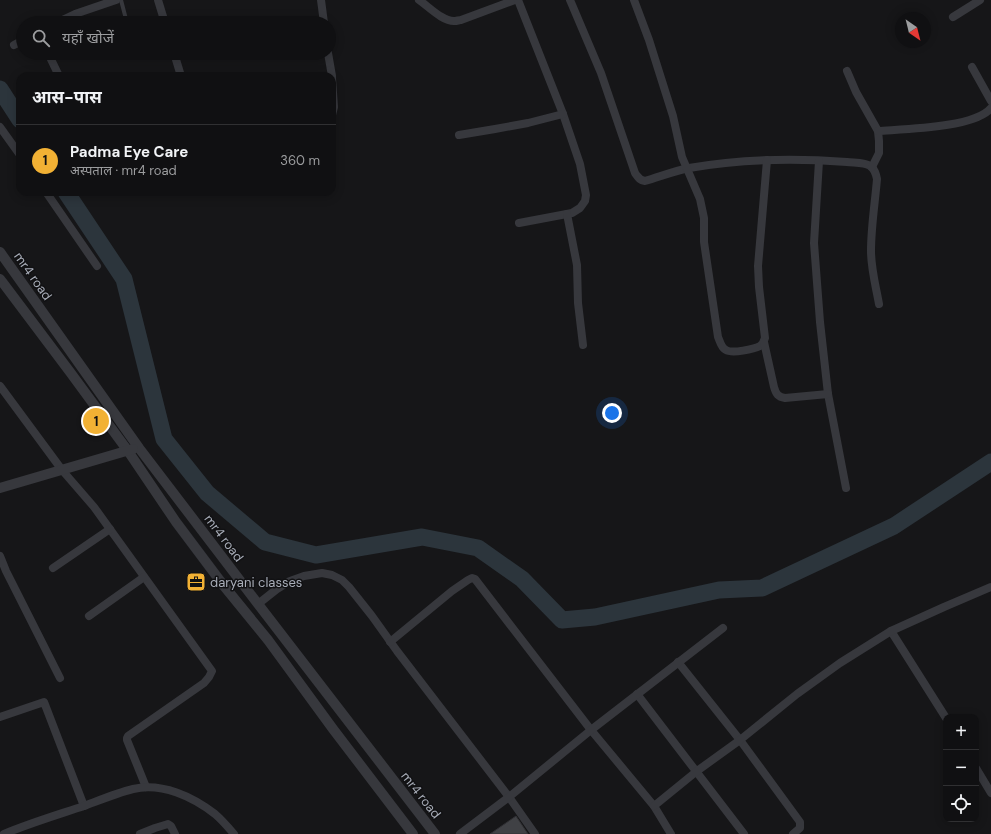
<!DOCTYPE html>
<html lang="hi">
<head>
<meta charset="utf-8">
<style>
	:root { --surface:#101012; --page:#19191b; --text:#f1f3f6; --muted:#9c9d9f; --line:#303032; --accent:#f2b134 }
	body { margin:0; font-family:"DM Sans","Noto Sans Devanagari",sans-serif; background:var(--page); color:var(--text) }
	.controls { position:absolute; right:12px; bottom:12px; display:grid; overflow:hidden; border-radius:8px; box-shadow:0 2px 10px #0003 }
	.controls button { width:36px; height:36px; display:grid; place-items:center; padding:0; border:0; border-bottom:1px solid var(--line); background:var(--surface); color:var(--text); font:20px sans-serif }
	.compass { position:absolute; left:895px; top:12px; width:36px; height:36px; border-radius:50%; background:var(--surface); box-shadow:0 2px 10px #0003; rotate:145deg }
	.you { position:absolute; left:612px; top:413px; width:14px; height:14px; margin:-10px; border:3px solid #fff; border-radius:50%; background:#1a73e8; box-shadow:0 0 0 6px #1a73e833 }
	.badge { display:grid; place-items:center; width:26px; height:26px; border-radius:50%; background:var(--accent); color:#111; font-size:13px; font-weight:700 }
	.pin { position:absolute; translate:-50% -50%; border:2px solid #fff; box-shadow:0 1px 4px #0006 }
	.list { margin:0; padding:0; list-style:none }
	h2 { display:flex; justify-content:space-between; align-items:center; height:52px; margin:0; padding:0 16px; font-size:17px }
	h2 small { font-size:13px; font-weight:400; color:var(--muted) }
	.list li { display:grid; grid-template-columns:26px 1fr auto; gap:12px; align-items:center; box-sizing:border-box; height:72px; padding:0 16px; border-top:1px solid var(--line) }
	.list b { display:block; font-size:15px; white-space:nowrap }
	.list p { margin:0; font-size:13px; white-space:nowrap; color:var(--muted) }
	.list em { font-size:13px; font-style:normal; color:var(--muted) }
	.icon { flex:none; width:22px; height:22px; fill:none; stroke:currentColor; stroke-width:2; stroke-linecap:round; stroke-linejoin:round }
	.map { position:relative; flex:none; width:991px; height:834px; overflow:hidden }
	.search { position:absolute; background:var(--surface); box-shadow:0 2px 10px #0003; left:16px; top:16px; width:320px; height:44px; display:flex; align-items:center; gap:10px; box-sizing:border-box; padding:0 14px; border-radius:22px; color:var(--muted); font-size:15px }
	.panel { position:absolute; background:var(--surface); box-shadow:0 2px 10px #0003; left:16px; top:72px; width:320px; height:124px; border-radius:12px }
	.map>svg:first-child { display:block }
</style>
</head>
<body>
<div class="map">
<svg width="991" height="834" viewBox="0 0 991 834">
	<rect width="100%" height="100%" fill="#161618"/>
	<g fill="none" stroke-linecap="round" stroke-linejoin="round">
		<g stroke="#2c353c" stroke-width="17">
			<path d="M0,89L20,120"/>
			<path d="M66,192L124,279L164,439L207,493L265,542L316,555L422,537L478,548L522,579L562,620L595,617L719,590L762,588L894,526L991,462"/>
		</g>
	</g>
	<path fill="#404145" stroke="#303034" d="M516,816L528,834H490Z"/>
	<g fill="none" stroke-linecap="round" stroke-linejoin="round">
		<path stroke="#37383d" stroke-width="4" d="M121,0L127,23"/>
		<g stroke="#37383d" stroke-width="8">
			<path d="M158,0L165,23"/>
			<path d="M321,0L324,23"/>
			<path d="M419,0C428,6 443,22 455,21C457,21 459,20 461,20L515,0"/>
			<path d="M518,0L563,114L580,164L586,195L585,201L580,208L572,213L519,223"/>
			<path d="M570,0L601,73L635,173C638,177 639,180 645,181C659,177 674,171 689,168C740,159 795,158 847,162C853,163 865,162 870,166C875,169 876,174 877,179C875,203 871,227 871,251C871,269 876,287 879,304"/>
			<path d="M634,0L649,40L673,116L682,157L700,199L704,218V242L718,337C720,341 721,348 726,350C732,354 754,349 760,346C763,344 764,341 765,338L759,287L758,266L767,160"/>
			<path d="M953,17L980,0"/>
			<path d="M56,23L75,14L116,0"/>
			<path d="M14,45L23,40"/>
			<path d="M48,53L59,76"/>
			<path d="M174,53L181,76"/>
			<path d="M328,53L332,76"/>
			<path d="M972,67L991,101"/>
			<path d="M847,71L856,92L878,131L879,141V153L872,167"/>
			<path d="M332,78L334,107L332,115"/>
			<path d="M0,127L20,155"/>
			<path d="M878,131C903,129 975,128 991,108"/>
			<path d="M459,135L495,129L528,123L563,114"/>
			<path d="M819,161L814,243L820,322L828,394L846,488"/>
			<path d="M46,192L97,266"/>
			<path d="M567,214L577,265L578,303L583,345"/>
			<path d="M764,342L774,387C776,394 778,397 785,398L828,394"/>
			<path d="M0,386L62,470L94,507L212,671L209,677L204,683L128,736L127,738V740L146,787"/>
			<path d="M0,556L6,571L60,678"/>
			<path d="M53,568L110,529"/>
			<path d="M258,604L277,589L290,581L304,576L322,573L332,575L342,580L349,587L372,616L397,651L509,797L535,834"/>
			<path d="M89,616L144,577"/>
			<path d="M891,631L946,718"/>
			<path d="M390,642L452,591L468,580L472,578L475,579L591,730L654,806L671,834"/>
			<path d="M678,662L740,740L800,822V828L793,834"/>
			<path d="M637,694L744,834"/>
			<path d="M0,717L44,702L84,806"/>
			<path d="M976,768L991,793"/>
			<path d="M654,806L697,771L740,740L797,694L840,663L891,631L944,607L991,587"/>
			<path d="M4,834C30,823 57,815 84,806C100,800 117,793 133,789C162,782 193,797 215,814C222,820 228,827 234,834"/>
			<path d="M140,834L155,828L168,824L171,826L175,834"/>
			<path d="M460,834L509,797L591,730L723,628"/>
		</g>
		<g stroke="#37383d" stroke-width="10">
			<path d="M0,252L139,448L258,604L435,834"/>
			<path d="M0,279L70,372L128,451L176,522L224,586L268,640L333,729L413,834"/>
			<path d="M0,488L133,449"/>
		</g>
	</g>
	<defs>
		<g id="office-square" transform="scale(1)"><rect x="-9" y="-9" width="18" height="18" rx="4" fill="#f2b134" stroke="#111113"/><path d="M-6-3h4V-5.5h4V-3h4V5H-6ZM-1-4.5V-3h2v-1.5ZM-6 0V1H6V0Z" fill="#111"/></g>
	</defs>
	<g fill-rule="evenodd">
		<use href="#office-square" x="196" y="582"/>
	</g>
	<g text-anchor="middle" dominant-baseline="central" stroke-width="3" stroke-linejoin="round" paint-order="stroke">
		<g font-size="13" fill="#a8adb8" stroke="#111113">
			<text transform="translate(33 276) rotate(55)">mr4 road</text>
			<text transform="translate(224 538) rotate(53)">mr4 road</text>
			<text transform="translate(421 795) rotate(52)">mr4 road</text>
		</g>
		<g font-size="13" fill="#a8adb8" stroke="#111113" text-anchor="start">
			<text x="210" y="582">daryani classes</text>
		</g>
	</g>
</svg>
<div class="controls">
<button>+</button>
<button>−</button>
<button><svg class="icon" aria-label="locate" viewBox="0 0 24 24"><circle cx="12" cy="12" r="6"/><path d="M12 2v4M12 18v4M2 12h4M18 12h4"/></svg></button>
</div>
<svg class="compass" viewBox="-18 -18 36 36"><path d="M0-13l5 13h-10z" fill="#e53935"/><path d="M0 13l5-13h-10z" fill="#9c9d9f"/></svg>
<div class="you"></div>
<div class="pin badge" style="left:96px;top:421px">1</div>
<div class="search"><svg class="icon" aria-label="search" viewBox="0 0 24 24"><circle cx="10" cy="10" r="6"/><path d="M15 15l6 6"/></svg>यहाँ खोजें</div>
<section class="panel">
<h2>आस-पास<small></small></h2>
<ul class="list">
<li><span class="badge">1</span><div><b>Padma Eye Care</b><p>अस्पताल · mr4 road</p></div><em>360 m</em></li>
</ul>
</section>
</div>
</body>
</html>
